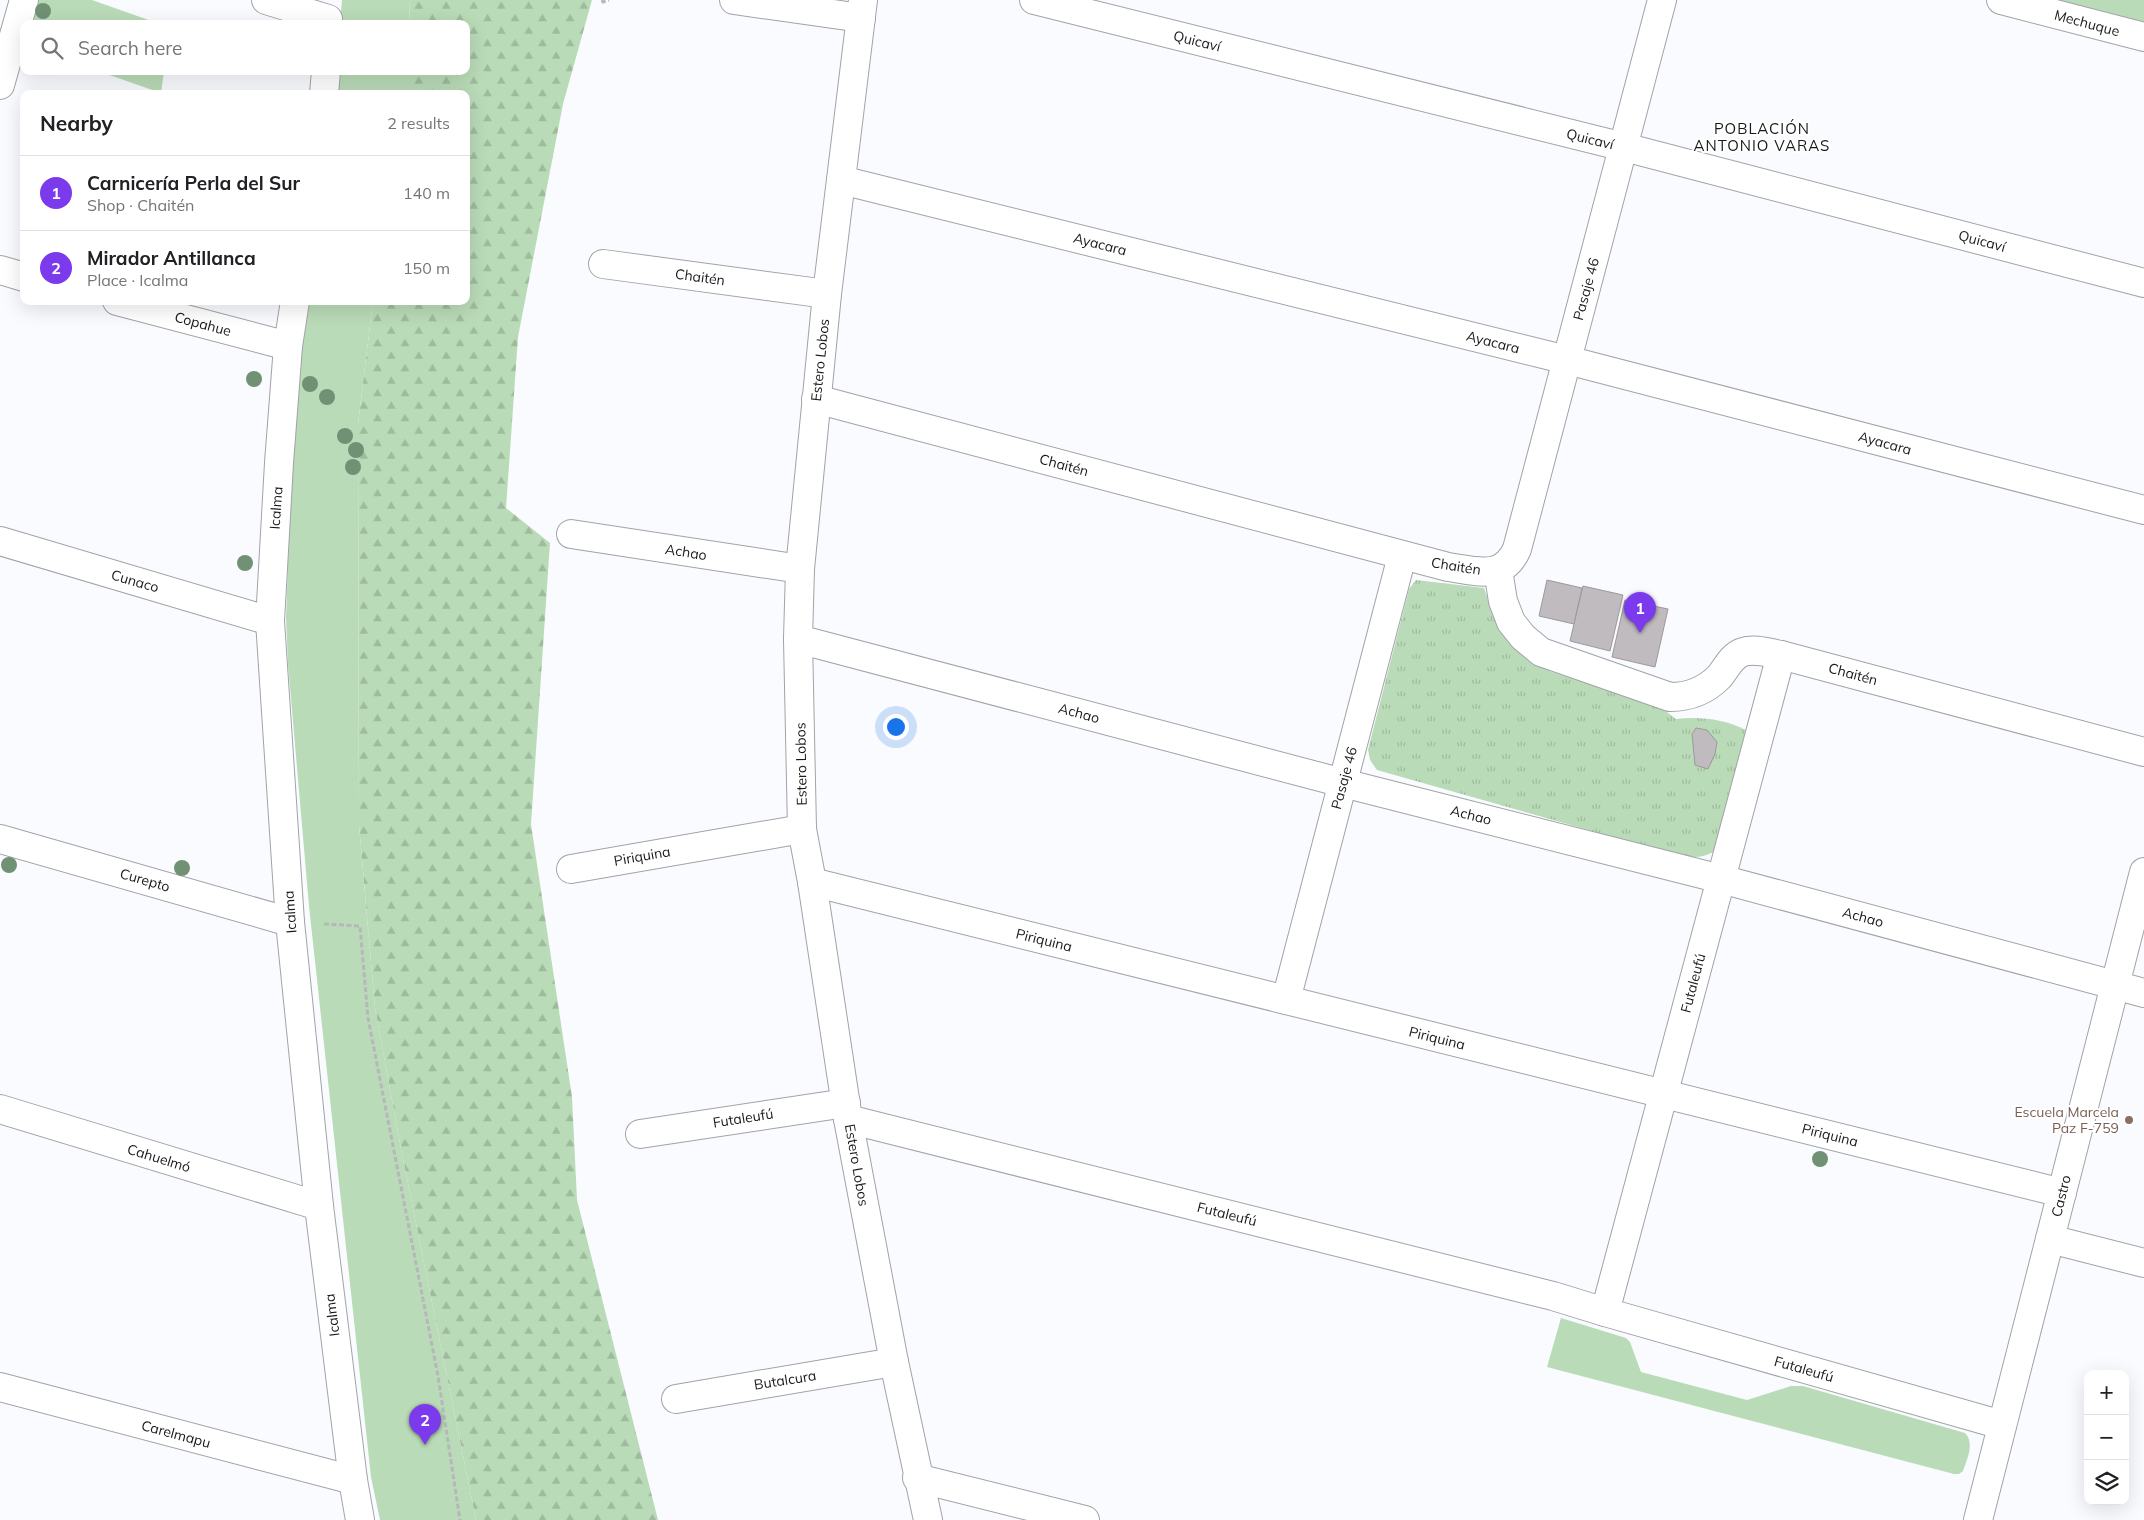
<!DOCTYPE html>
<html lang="en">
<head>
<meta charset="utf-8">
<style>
	:root { --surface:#fff; --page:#f2f2f2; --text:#202124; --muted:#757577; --line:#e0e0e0; --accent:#7c3aed }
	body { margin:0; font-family:Mulish,sans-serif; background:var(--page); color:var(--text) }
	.controls { position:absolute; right:15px; bottom:15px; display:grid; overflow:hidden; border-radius:10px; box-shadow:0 5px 20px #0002 }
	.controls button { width:45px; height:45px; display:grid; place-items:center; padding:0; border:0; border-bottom:1px solid var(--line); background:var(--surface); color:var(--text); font:25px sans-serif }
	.you { position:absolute; left:895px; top:726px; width:18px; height:18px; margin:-12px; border:4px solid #fff; border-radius:50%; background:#1a73e8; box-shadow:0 0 0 8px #1a73e833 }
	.badge { display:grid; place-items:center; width:32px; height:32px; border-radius:50%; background:var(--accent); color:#fff; font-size:16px; font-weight:700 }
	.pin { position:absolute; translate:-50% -41px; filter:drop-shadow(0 1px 2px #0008) }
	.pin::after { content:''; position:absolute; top:26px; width:18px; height:15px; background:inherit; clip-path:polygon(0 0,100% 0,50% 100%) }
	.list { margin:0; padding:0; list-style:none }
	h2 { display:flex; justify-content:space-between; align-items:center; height:65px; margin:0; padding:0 20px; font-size:21px }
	h2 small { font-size:16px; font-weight:400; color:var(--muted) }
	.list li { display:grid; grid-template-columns:32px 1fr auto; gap:15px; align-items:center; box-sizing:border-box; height:75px; padding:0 20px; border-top:1px solid var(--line) }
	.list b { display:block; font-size:19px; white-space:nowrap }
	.list p { margin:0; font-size:16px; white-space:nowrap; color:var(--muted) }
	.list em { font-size:16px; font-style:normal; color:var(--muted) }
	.icon { flex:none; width:28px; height:28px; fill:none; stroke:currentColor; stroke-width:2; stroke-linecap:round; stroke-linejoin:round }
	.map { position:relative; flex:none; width:2144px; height:1520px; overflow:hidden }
	.search { position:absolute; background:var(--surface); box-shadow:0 5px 20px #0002; left:20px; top:20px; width:450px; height:55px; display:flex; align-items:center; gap:12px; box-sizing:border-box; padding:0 18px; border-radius:10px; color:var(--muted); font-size:19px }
	.panel { position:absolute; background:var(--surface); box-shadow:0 5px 20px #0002; left:20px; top:90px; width:450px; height:215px; border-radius:10px }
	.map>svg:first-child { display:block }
</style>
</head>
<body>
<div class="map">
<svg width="2144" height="1520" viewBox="0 0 2144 1520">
	<defs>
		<pattern id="forest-firs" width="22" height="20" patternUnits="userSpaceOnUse" patternTransform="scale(1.25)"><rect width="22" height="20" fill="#badbb7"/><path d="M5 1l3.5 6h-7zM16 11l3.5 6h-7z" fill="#9fbb9d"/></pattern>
		<pattern id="park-tufts" width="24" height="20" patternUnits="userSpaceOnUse" patternTransform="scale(1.25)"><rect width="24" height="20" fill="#badbb7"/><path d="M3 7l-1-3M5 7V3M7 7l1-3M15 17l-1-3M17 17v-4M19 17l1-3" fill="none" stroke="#9fbb9d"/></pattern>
	</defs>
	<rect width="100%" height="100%" fill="#f9fbfe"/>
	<g fill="#badbb7">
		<path d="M32,0H92L160,24H25Z"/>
		<path d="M342,0H410L409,24H340Z"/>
		<path d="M2046,0H2144V24Z"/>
		<path d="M98,71H164L161,93Z"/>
		<path d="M337,71H408V94H336Z"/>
		<path d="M307,301H373L358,424L359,825L375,1008L402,1154L476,1520H380L371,1477L309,906L288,664L286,618L291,478L301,344Z"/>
		<path d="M1561,1318L1626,1338L1630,1342L1641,1372L1747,1400L1791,1386H1803L1965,1433C1975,1443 1967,1459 1963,1471L1959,1474H1954L1547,1367Z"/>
	</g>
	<path fill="url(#forest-firs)" d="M410,0H592L563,104L518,337L506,508L550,543L531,824L572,1097L577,1200L658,1520H476L402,1154L375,1008L359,825L358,424L373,301H466V94H408V71H466V24H409Z"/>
	<path fill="url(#park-tufts)" d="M1416,580L1484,588L1491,608L1527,658L1549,671L1659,706L1676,719C1699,716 1725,719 1746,730V748L1722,846C1710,856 1700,858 1684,857L1377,770L1370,760L1368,750L1409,589Z"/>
	<g fill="#c0bbbf" stroke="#9d989c">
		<path d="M1547,580L1582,588L1574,624L1539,616Z"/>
		<path d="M1583,586L1623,595L1610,651L1570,641Z"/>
		<path d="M1625,600L1668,609L1655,667L1612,657Z"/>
		<path d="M1696,728L1707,730L1717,742L1715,754L1708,769L1695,765L1692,734Z"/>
	</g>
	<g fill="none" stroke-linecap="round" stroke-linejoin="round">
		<g stroke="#a0a3a8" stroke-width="30">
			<g id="minor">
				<path d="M266,0L328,19"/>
				<path d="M734,0L861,18"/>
				<path d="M863,0L827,294L800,569L798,639L802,829L812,882L848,1119L894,1362L928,1520"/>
				<path d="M1034,0L1624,147L2144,283"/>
				<path d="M2001,0L2144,37"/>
				<path d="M0,85L24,0"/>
				<path d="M324,94L326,71"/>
				<path d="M841,180L1567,360L2144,510"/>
				<path d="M603,264L827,294"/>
				<path d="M0,270L24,277"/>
				<path d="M117,301L288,346"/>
				<path d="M295,301L288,346L279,463L270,621L290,922L319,1206L353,1480L360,1520"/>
				<path d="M816,399L1448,567C1476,571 1503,581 1517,549L1662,0"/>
				<path d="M571,534L800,569"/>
				<path d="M0,541L270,621"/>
				<path d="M1498,570L1503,601L1511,622L1523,637L1541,652L1670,697C1688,697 1705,691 1719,677C1726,669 1731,656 1743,652C1755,648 1769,653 1781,655L2144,752"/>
				<path d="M798,639L1343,783L1721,879L2144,993"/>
				<path d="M0,839L290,922"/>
				<path d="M571,869L802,829"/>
				<path d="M812,882L2062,1193"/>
				<path d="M1286,1000L1402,556"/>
				<path d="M0,1109L319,1206"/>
				<path d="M848,1119L1553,1296L1605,1312L2002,1425"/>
				<path d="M640,1134L846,1103"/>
				<path d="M2050,1239L2144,1263"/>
				<path d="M1605,1312L1781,655"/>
				<path d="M0,1387L353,1480"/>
				<path d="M676,1399L894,1362"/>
				<path d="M917,1478L1085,1520"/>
			</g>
		</g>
		<g stroke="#a0a3a8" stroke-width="30">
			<path id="tertiary" d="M1978,1520L2144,872"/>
		</g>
		<g stroke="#b5b7b9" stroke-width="3" stroke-dasharray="5 2.5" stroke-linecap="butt">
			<path d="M602,0L603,2L609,0"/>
			<path d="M324,924L360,926L368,1018L438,1376L460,1520"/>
		</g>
		<use href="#minor" stroke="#fff" stroke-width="28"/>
		<use href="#tertiary" stroke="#fff" stroke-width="28"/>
	</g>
	<g fill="#719175">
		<circle cx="43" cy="11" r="8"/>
		<circle cx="254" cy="379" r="8"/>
		<circle cx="310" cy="384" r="8"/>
		<circle cx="327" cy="397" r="8"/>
		<circle cx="345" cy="436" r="8"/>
		<circle cx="356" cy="450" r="8"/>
		<circle cx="353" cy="467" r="8"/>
		<circle cx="245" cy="563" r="8"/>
		<circle cx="9" cy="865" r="8"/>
		<circle cx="182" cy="868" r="8"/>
		<circle cx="1820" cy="1159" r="8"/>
	</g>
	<circle fill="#8d6e63" stroke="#fff" stroke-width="2" cx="2129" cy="1120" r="5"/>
	<g text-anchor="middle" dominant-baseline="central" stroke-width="4" stroke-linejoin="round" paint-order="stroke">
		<g font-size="14" fill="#18191a" stroke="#fff">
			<text transform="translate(2087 23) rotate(15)">Mechuque</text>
			<text transform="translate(1197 41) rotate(14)">Quicaví</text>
			<text transform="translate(1590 139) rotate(14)">Quicaví</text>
			<text transform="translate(1982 241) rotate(15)">Quicaví</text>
			<text transform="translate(1100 244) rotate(14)">Ayacara</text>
			<text transform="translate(700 277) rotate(8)">Chaitén</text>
			<text transform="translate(1586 289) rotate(-75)">Pasaje 46</text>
			<text transform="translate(203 324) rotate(15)">Copahue</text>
			<text transform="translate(1493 342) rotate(14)">Ayacara</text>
			<text transform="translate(820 360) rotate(-84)">Estero Lobos</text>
			<text transform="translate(1885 443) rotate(15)">Ayacara</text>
			<text transform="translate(1064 465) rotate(15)">Chaitén</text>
			<text transform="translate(276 508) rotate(-86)">Icalma</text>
			<text transform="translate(686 552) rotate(9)">Achao</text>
			<text transform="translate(1456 566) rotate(9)">Chaitén</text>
			<text transform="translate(135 581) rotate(16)">Cunaco</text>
			<text transform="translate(1853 674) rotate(15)">Chaitén</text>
			<text transform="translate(1079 713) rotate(15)">Achao</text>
			<text transform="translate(801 764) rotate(-91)">Estero Lobos</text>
			<text transform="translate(1344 778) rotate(-75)">Pasaje 46</text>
			<text transform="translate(1471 815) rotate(14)">Achao</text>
			<text transform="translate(642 856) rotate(-10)">Piriquina</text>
			<text transform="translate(145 880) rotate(16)">Curepto</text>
			<text transform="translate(290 912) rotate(-94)">Icalma</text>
			<text transform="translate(1863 917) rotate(15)">Achao</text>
			<text transform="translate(1044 940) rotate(14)">Piriquina</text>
			<text transform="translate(1693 983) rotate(-75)">Futaleufú</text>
			<text transform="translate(1437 1038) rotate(14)">Piriquina</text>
			<text transform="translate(743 1118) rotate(-9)">Futaleufú</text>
			<text transform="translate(1830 1135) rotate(14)">Piriquina</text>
			<text transform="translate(159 1158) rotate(17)">Cahuelmó</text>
			<text transform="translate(857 1165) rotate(80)">Estero Lobos</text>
			<text transform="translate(2061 1196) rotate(-76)">Castro</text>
			<text transform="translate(1227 1214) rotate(14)">Futaleufú</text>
			<text transform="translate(332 1315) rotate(-97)">Icalma</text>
			<text transform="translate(1804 1369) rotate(16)">Futaleufú</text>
			<text transform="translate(785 1380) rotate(-9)">Butalcura</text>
			<text transform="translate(176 1434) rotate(15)">Carelmapu</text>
		</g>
		<g font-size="14" fill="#785e54" stroke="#fff" text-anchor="end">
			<text x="2119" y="1112">Escuela Marcela<tspan x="2119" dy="16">Paz F-759</tspan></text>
		</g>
		<g font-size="15" letter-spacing="1" fill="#18191a" stroke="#fff">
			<text x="1762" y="128">POBLACIÓN<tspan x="1762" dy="17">ANTONIO VARAS</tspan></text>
		</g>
	</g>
</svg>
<div class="controls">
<button>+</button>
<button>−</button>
<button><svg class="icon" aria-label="layers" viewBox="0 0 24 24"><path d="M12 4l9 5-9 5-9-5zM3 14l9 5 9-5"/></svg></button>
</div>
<div class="you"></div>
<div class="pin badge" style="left:1640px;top:633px">1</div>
<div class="pin badge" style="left:425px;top:1445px">2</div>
<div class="search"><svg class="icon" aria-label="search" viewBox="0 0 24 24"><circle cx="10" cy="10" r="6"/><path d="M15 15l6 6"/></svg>Search here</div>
<section class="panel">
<h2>Nearby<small>2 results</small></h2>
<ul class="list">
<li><span class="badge">1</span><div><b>Carnicería Perla del Sur</b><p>Shop · Chaitén</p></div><em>140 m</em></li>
<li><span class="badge">2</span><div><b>Mirador Antillanca</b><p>Place · Icalma</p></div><em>150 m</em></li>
</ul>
</section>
</div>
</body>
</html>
